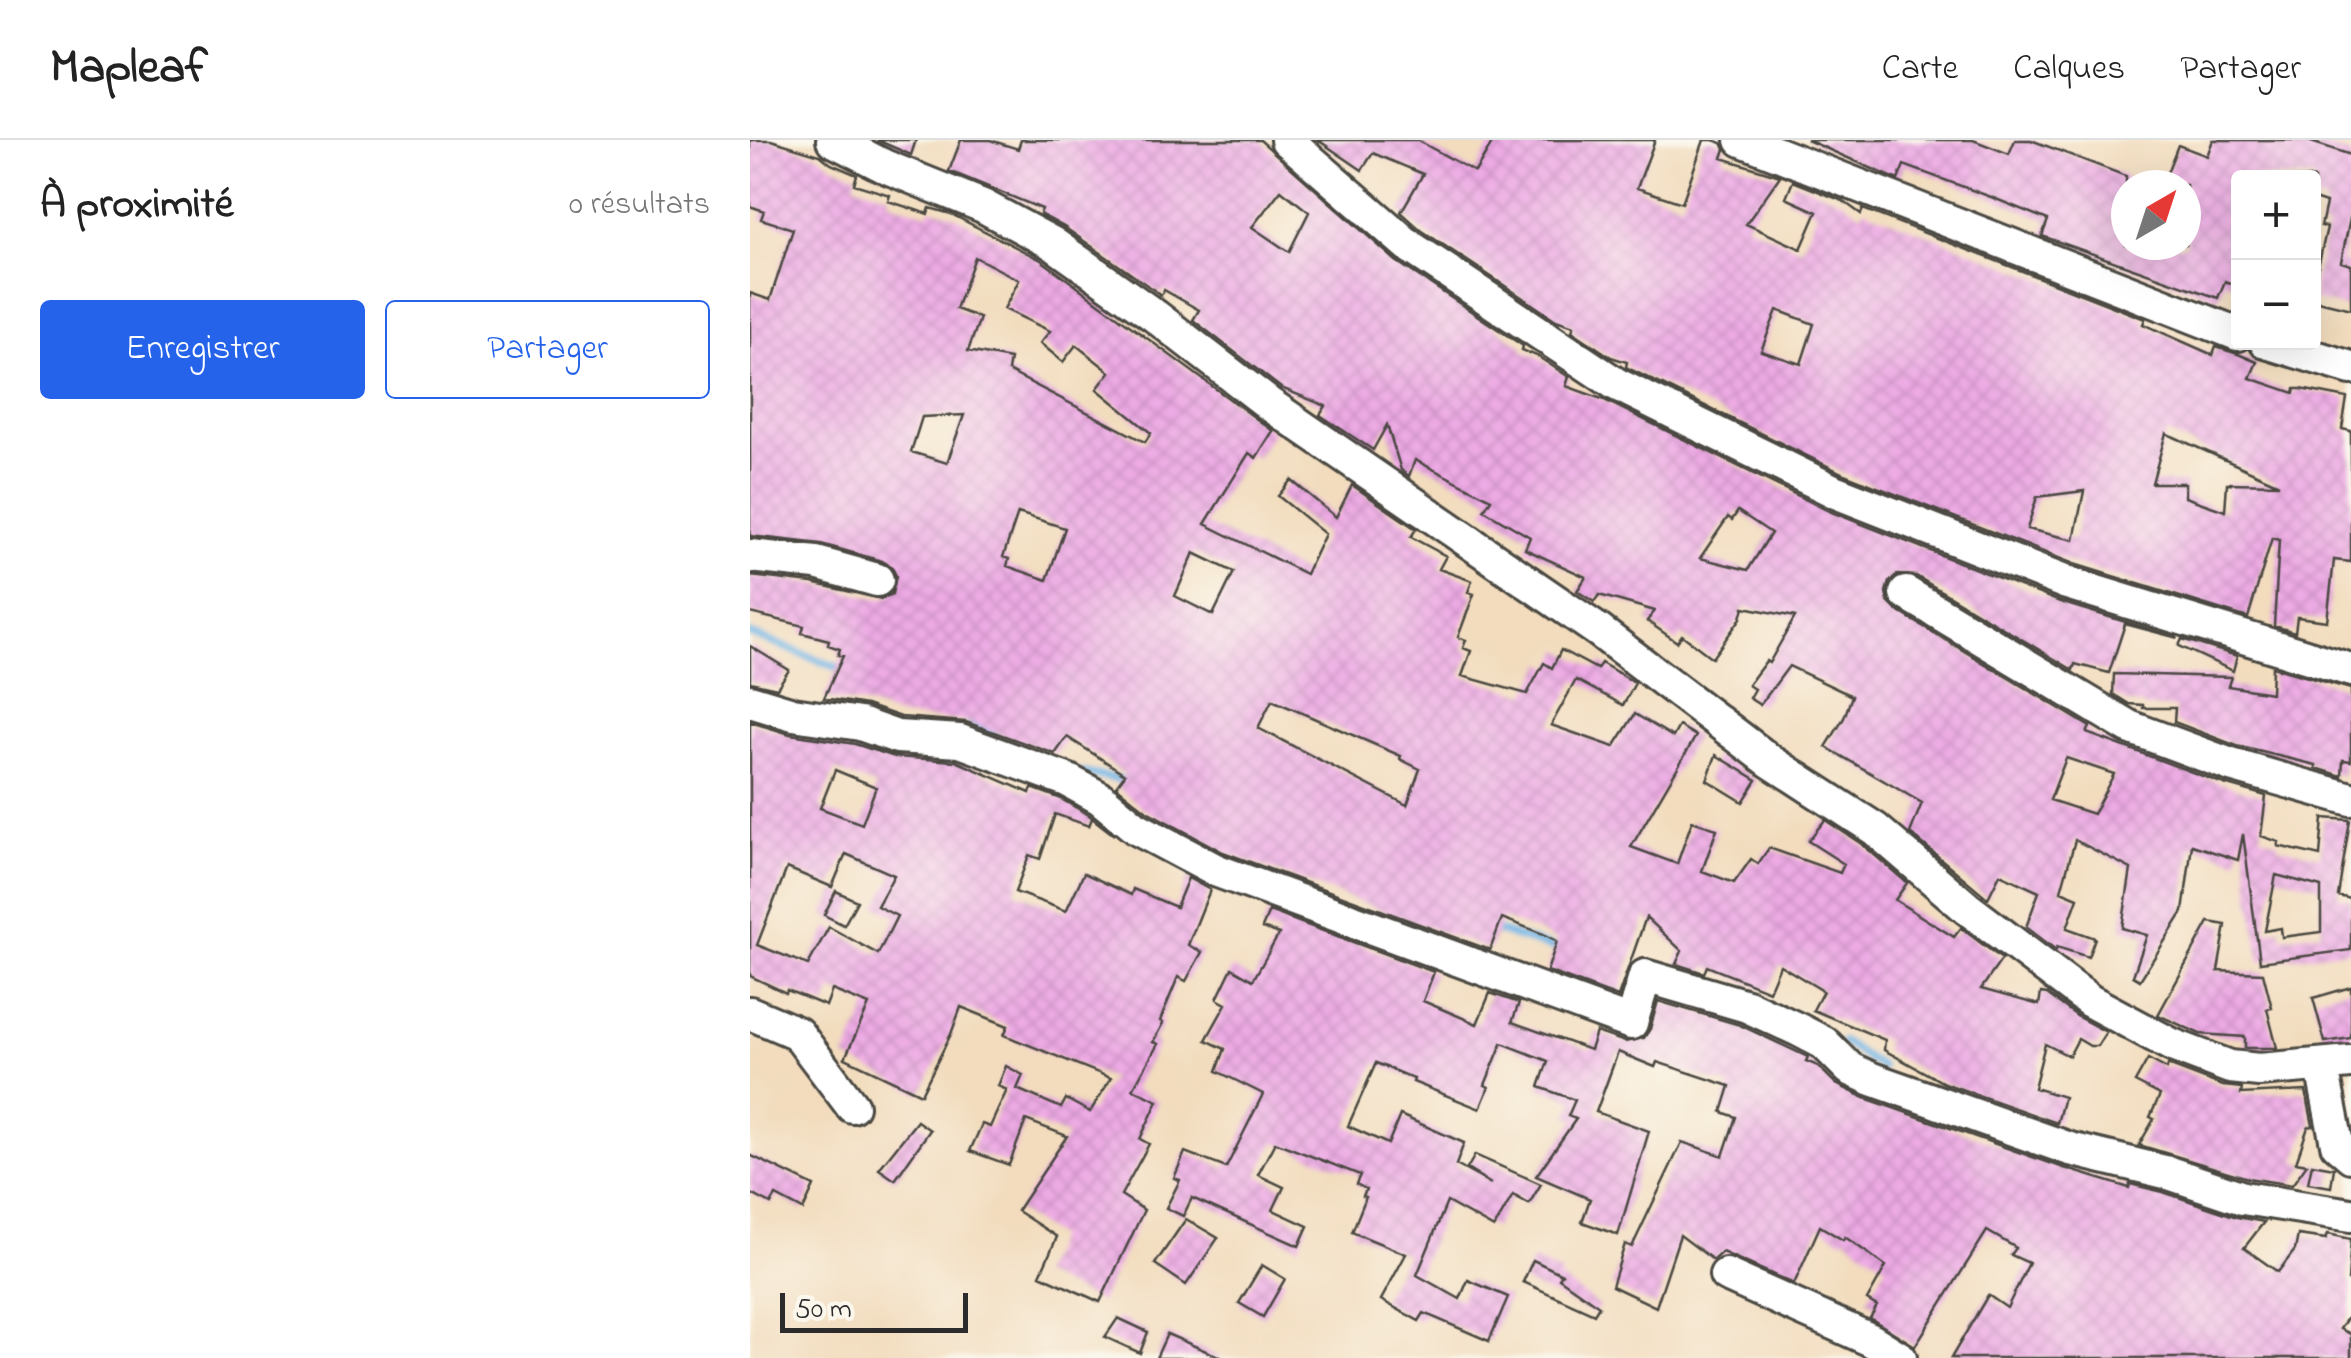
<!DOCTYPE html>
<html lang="fr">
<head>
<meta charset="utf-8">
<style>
	:root { --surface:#fff; --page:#f6f6f6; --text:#222; --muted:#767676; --line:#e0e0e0; --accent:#2563eb }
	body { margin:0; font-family:"Indie Flower",sans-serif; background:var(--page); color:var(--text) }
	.controls { position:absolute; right:30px; top:30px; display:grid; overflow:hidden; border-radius:10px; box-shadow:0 10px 40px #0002 }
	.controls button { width:90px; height:90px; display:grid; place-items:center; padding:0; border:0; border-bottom:2px solid var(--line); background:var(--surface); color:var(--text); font:50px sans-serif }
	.compass { position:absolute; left:1361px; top:30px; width:90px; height:90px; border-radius:50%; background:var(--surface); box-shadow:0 10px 40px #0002; rotate:39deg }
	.scale { position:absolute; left:30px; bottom:25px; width:188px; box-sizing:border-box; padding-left:10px; border:5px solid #2b2b2b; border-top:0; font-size:28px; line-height:35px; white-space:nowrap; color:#2b2b2b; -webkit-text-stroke:8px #fbf7ec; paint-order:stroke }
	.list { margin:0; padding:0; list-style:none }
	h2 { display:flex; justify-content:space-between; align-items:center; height:130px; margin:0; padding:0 40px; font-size:42px }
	h2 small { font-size:32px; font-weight:400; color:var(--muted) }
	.actions { display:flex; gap:20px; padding:30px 40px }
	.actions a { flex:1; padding:22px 0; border:2px solid var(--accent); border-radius:10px; text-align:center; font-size:35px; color:var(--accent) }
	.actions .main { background:var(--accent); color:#fff }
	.map { position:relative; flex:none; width:1601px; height:1218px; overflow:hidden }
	header { display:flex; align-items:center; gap:60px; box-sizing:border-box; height:140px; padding:0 50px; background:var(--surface); border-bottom:2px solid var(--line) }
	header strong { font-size:48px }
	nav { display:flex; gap:55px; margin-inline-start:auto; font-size:35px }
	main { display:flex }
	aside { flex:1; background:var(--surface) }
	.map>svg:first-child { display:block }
</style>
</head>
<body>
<header>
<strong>Mapleaf</strong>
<nav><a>Carte</a><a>Calques</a><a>Partager</a></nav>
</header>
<main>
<aside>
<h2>À proximité<small>0 résultats</small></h2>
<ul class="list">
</ul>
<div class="actions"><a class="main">Enregistrer</a><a>Partager</a></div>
</aside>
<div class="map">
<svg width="1601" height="1218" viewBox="0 0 1601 1218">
	<defs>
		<pattern id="building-cross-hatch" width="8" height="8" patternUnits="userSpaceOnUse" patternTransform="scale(2.5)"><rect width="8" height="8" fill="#edaae4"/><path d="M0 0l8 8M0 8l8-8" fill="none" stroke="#cb92c4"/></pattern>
	</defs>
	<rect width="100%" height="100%" fill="#fbf7ec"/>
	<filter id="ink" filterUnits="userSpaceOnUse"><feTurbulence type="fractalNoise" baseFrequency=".01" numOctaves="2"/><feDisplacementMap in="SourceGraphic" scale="20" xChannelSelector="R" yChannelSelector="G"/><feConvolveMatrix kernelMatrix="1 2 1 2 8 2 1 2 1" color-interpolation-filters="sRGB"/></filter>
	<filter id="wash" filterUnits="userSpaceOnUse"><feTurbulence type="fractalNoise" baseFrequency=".0048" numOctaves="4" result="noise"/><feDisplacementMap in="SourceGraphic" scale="40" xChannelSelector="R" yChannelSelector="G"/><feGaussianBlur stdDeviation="2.25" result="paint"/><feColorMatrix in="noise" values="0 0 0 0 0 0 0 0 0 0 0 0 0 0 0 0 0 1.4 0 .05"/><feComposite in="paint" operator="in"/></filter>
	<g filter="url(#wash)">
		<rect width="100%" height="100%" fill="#f2dcbd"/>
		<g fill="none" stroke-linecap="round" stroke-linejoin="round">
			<g stroke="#6eb3e4" stroke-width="8">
				<path d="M0,494L94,530"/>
				<path d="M218,580L248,600"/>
				<path d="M333,633L378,641"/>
				<path d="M737,788L810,810"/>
				<path d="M1093,902L1131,927"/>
			</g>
		</g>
		<g id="blocks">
			<g fill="url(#building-cross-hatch)" fill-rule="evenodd">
				<path d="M0,0H21L70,15L81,24L107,35L104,44L140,55L138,61L178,74L180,68L201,74L291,120L523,291L506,318L499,313L455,384L556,434L575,394L528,356L541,340L586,377L602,345L666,389L661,397L696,416L689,429L722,441L718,452L724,454L708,497L716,500L713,508L721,511L712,536L777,554L794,523L802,528L811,510L847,529L851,523L885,543L873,565L826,540L801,585L864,607L885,574L923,597L929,586L946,596L881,707L927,724L942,681L967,689L952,731L984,743L1001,719L1008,724L1019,708L1090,733L1094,724L1058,701L1075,680L1113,705L1157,743L1145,760L1204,797L1211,788L1252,819L1231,849L1289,865L1291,853L1297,854L1328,877L1356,892L1347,906H1340L1328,899L1319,916L1295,904L1284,948L1314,957L1307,983L1194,943L1134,910L1135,900L1063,870L1073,851L1030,825L1019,851L957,826L954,833L926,824L932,811L896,777L868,857L797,831L807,801L793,794L752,778L740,810L473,712L397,671L366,646L375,634L317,597L305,614L216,582L151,577L116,565L74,558L93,516L88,515L90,509L78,505L79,500L52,493L54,486L0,473V436L62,443L131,459L142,454L146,436L142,427L132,421L71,404L0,396V153L20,160L43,89L11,79L14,71L0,66ZM225,117L269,140L254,169L300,191L290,203L313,222L326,205L360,232L347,249L401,293L395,302L258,231L260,219L218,211L230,178L206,169ZM214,275L197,323L161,312L172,277ZM268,373L315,388L297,440L257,426L259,419L253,417ZM444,413L484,432L463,475L425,456ZM522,560L651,616L650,619L670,629L657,665L508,588Z"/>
				<path d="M127,0H166L161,15Z"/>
				<path d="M211,0H240L268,9L271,0H510L646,121L773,206L772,210L787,216L819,237L816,246L852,259L1079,371L1310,462L1428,498L1375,484L1359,533L1325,524L1323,530L1166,436L1147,435L1139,442L1136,452L1138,462L1146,470L1340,587L1337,593L1474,644L1516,656L1511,696L1529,702L1528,706L1570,716L1573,678L1600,680L1588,756L1601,759V810L1510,822L1493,694L1488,720L1442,705L1433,772L1390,840L1383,836L1397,795L1372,788L1381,729L1325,700L1311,751L1328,758L1317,788L1345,798L1338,817L1307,807L1306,810L1276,787L1289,752L1250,734L1238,758L1235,756L1160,693L1172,663L1076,607L1094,578L1102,556L1039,526L1010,565L999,558L1004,549L998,545L1016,521L1019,523L1045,477L994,467L991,478L962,518L932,495L927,502L897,481L905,471L849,455L844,462L827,451L836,437L775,409L780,397L734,370L741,359L665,320L659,336L651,330L637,285L623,310L570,275L576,266L531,248L443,180L449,170L414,150L411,155L314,87L290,74L292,69L199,31ZM531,50L559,72L539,112L502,87ZM988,371L1021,393L998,430L950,418L978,377L982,380ZM1316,618L1364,634L1343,674L1300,660ZM1526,735L1571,747V792L1532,797L1531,788L1515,791Z"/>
				<path d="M568,0H667L725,32L744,0H905L887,48L932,63L954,0H963L972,3L975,9L972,18L1030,36L996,84L1051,109L1067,72L1036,58L1043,41L1093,61L1111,74L1113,69L1395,179L1393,184L1463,215L1466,207L1488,214L1507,222L1500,238L1544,253L1545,249H1551L1597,258L1592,289L1601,291V422L1584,420L1577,481L1547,477L1545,492L1524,486L1529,400L1522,398L1498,478L1324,424L1094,334L876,227L877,222L861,217L822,191L824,186L806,180L671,90L651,72L673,34L623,13L612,30ZM1027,170L1064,184L1051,224L1011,211ZM1416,293L1422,296L1529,344L1477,343L1475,371L1435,357V343H1402ZM1334,351L1324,400L1277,389L1287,357Z"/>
				<path d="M1057,0H1223L1259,14L1265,0H1281L1376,36V105H1436V45H1412L1428,5L1457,16L1463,0H1555L1601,15V74L1591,122L1601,125V169L1564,160V145L1577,87L1571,86L1576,63L1564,59V38H1488V146L1475,141L1468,158L1292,96L1298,80L1241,57L1154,25L1148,40Z"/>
				<path d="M1432,499L1487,516L1483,531L1429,506Z"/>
				<path d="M0,506L39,530L27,548L0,542Z"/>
				<path d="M1522,527L1601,549V621L1593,620L1592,636L1566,628V625L1487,606L1424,582L1425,568H1393V565L1379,564L1363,554L1364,534L1481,537L1478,546L1521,553Z"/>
				<path d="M0,582L40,594L105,604L145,617L206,621L280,653L282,648L309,658L339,675L364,695L342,678L339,686L305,674L290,719L279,715L265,752L316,771L334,733L381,755L383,749L426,767L438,738L460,750L438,805L452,812L436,841L428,837L410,881L413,883L403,902L408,904L383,949L408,961L390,999L399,1004L371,1055L394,1070L350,1162L290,1135L307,1097L267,1071L317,996L276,980L259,1025L220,1011L232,984L240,987L257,950L248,946L256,926L273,935L267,949L311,968L316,959L340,972L361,938L254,895L258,886L211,867L201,894L171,954L95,918L119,865L82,850L76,866L37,850L36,853L0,836ZM85,630L126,647L112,684L70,668ZM96,714L144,735L127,766L147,776L128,814L79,787L58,825L7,805L37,728L82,747Z"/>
				<path d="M966,615L1007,640L993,662L957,640Z"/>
				<path d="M86,751L107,761L94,785L74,775Z"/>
				<path d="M519,771L684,832L673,861L727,884L740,853L769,863L762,882L840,910L846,892L875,902L894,898L900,889L908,861L990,885L1058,917L1056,921L1068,926L1086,944L1115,958L1314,1028L1379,1048L1380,1044L1413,1052L1487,1077L1514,1082L1494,1108L1528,1132L1545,1110L1548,1095L1576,1099L1578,1094L1601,1099L1598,1140L1601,1142V1172L1590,1189L1601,1194V1218H1201L1238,1155L1257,1168L1279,1123L1261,1115L1266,1108L1237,1091L1165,1206L1120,1178L1127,1166L1117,1160L1136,1126L1095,1097L1093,1100L1070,1086L1044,1144L972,1112L963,1120L930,1095L906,1167L862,1146L875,1104L882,1107L932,1002L973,1016L986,977L972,972L980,946L907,922L905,927L868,912L846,972L899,991L868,1095L832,1082L840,1059L786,1036L826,979L818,976L825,960L789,947L798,921L752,903L735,945L739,947L730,969L663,942L664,939L626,923L598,986L638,1004L650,975L714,1003L706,1025L741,1044L717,1029L725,1015L791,1044L779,1064L763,1055L744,1088L697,1062L667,1135L710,1159L718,1140L758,1157L739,1201L674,1173L669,1181L631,1160L656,1114L602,1092L616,1057L613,1056L616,1049L606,1044L610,1035L525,1002L508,1035L534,1047L523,1070L558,1086L549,1106L442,1058L433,1076L416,1068L430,1040L424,1038L435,1012L476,1028L513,954L467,931L475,909L456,900L476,864L467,859L482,828L503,840L529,794L512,788Z"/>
				<path d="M1459,782L1476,785L1468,831L1513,833L1522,868L1517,869L1527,908H1495V897L1450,894L1408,875Z"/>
				<path d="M1601,847V898L1575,902L1563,858Z"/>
				<path d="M1398,919L1417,929L1418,925L1473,946L1492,948L1491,954L1556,951L1563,986L1558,987L1546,1022L1557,1024L1542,1045L1498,1038L1389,1005L1404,979L1400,977L1410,955L1385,942Z"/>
				<path d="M167,981L180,990L145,1040L129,1029Z"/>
				<path d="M0,1015L64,1046L53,1070L26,1056L21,1064L0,1053Z"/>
				<path d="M1562,1024L1584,1028L1581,1047L1558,1043Z"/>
				<path d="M436,1079L468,1098L436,1145L405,1124Z"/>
				<path d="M783,1120L812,1134L809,1138L849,1166L844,1174L773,1142Z"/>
				<path d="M512,1125L535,1139L513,1177L489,1163Z"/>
				<path d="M368,1178L398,1192L390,1213L355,1197Z"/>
				<path d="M417,1194L472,1218H406Z"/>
			</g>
		</g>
	</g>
	<g filter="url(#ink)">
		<use href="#blocks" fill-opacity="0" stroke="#494641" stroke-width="2.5"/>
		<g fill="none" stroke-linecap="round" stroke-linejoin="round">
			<g stroke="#494641" stroke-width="38">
				<g id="minor">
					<path d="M83,0L134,26L233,66L302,103L405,176L519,264L849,491L1020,621L1125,689L1217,768L1340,861L1422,905L1480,927L1509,930L1601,922"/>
					<path d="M537,0L659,106L866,244L1086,352L1317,443L1601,530"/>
					<path d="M992,0L1488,194"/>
					<path d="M1516,202L1601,228"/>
					<path d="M0,416L66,423L127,440"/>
					<path d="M1156,453L1379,587L1481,625L1601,659"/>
					<path d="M0,561L43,574L110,584L147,597L210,601L317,640L350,658L386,688L465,730L881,883L895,836L997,866L1049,890L1074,903L1100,929L1122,939L1320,1009L1419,1033L1493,1058L1601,1075"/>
					<path d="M0,873L47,893L102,966"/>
					<path d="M1572,927L1587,1004L1601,1016"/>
					<path d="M976,1135L1121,1200L1150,1218"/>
				</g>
			</g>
			<use href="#minor" stroke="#fff" stroke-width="32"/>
		</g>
	</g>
</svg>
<div class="controls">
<button>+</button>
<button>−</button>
</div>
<svg class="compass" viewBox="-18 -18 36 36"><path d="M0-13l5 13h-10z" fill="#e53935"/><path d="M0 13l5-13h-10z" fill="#767676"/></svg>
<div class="scale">50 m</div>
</div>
</main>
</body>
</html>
